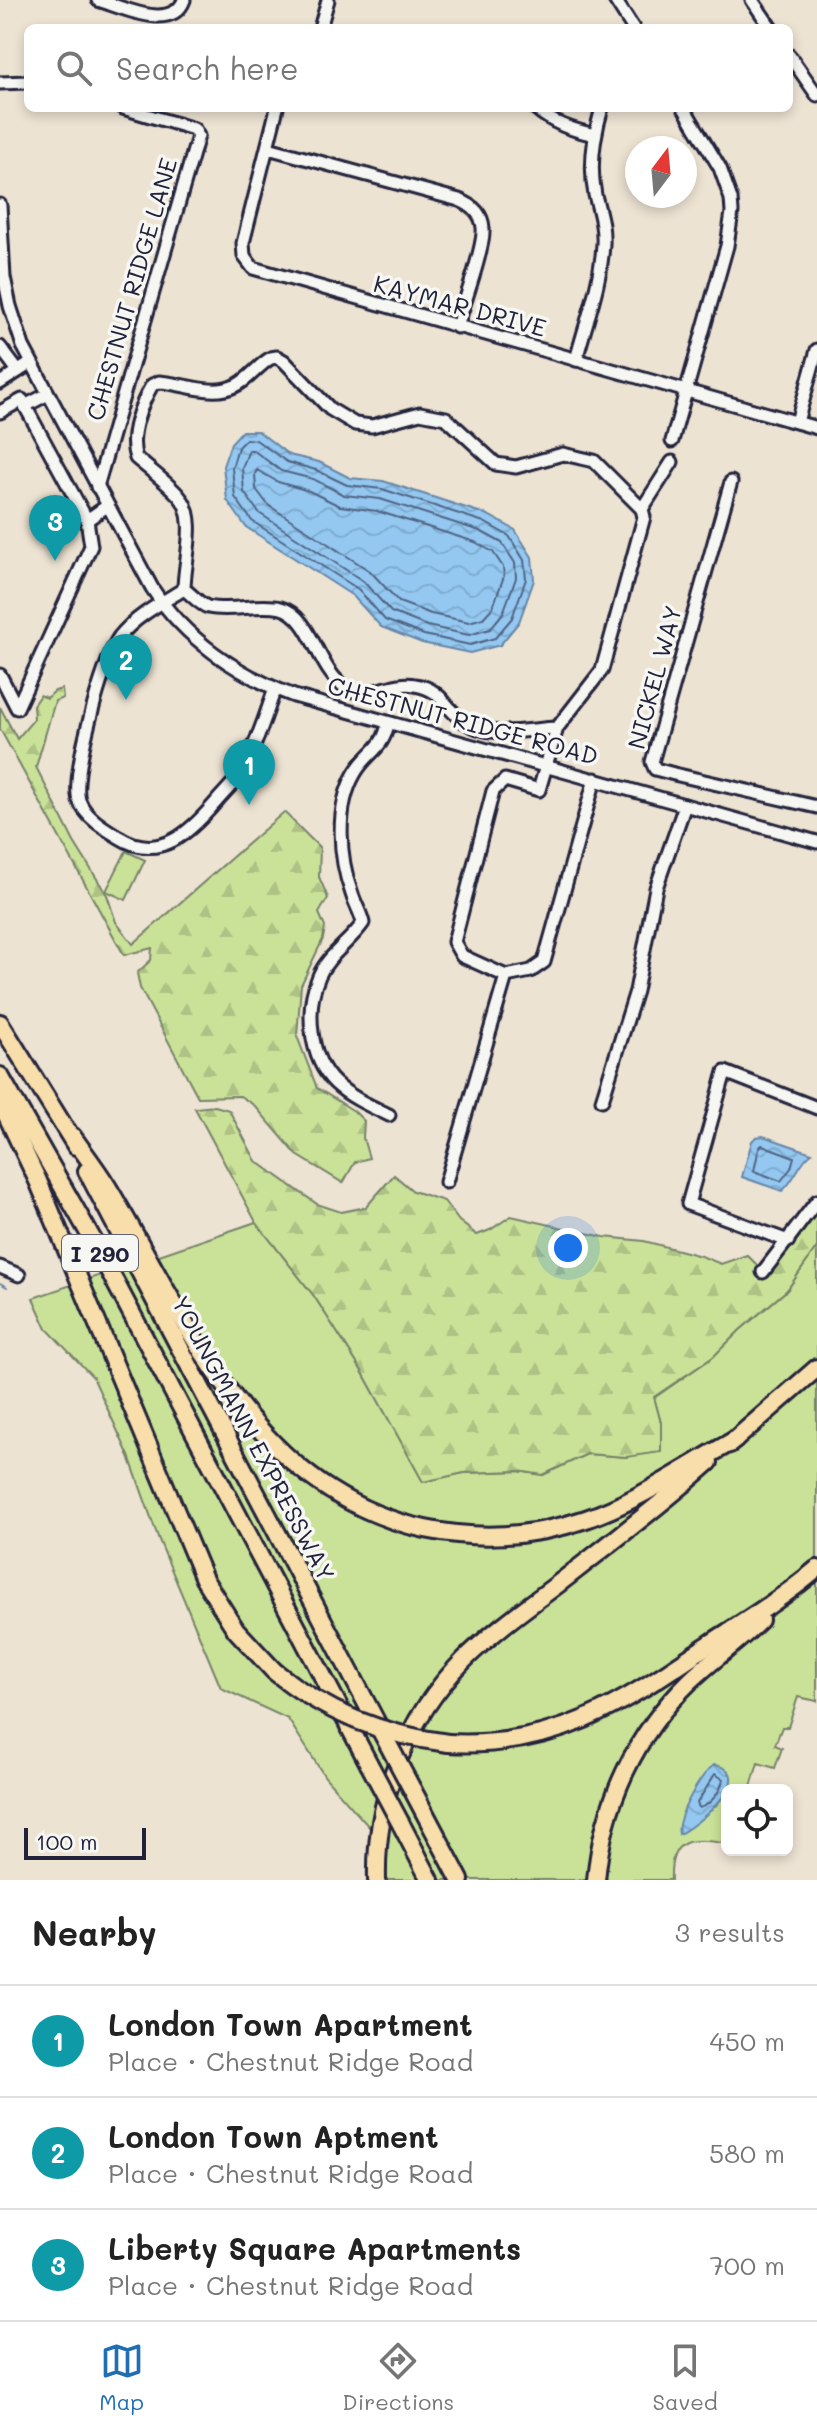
<!DOCTYPE html>
<html lang="en">
<head>
<meta charset="utf-8">
<style>
	:root { --surface:#fff; --page:#f6f6f6; --text:#222; --muted:#767676; --line:#e0e0e0; --accent:#1f6fb2 }
	body { margin:0; font-family:Mali,sans-serif; background:var(--page); color:var(--text) }
	.controls { position:absolute; right:24px; bottom:24px; display:grid; overflow:hidden; border-radius:12px; box-shadow:0 4px 12px #0003 }
	.controls button { width:72px; height:72px; display:grid; place-items:center; padding:0; border:0; border-bottom:2px solid var(--line); background:var(--surface); color:var(--text); font:40px sans-serif }
	.compass { position:absolute; left:625px; top:136px; width:72px; height:72px; border-radius:50%; background:var(--surface); box-shadow:0 4px 12px #0003; rotate:16deg }
	.scale { position:absolute; left:24px; bottom:20px; width:122px; box-sizing:border-box; padding-left:8px; border:4px solid #22223b; border-top:0; font-size:22px; line-height:28px; white-space:nowrap; color:#22223b; -webkit-text-stroke:6px #f6f6f2; paint-order:stroke }
	.you { position:absolute; left:568px; top:1248px; width:28px; height:28px; margin:-20px; border:6px solid #fff; border-radius:50%; background:#1a73e8; box-shadow:0 0 0 12px #1a73e833 }
	.badge { display:grid; place-items:center; width:52px; height:52px; border-radius:50%; background:var(--accent); color:#fff; font-size:26px; font-weight:700 }
	.pin { position:absolute; translate:-50% -66px; filter:drop-shadow(0 2px 4px #0008) }
	.pin::after { content:''; position:absolute; top:42px; width:28px; height:24px; background:inherit; clip-path:polygon(0 0,100% 0,50% 100%) }
	.list { margin:0; padding:0; list-style:none }
	h2 { display:flex; justify-content:space-between; align-items:center; height:104px; margin:0; padding:0 32px; font-size:34px }
	h2 small { font-size:26px; font-weight:400; color:var(--muted) }
	.list li { display:grid; grid-template-columns:52px 1fr auto; gap:24px; align-items:center; box-sizing:border-box; height:112px; padding:0 32px; border-top:2px solid var(--line) }
	.list b { display:block; font-size:30px; white-space:nowrap }
	.list p { margin:0; font-size:26px; white-space:nowrap; color:var(--muted) }
	.list em { font-size:26px; font-style:normal; color:var(--muted) }
	.icon { flex:none; width:44px; height:44px; fill:none; stroke:currentColor; stroke-width:2; stroke-linecap:round; stroke-linejoin:round }
	.map { position:relative; flex:none; width:817px; height:1880px; overflow:hidden }
	.search { position:absolute; background:var(--surface); box-shadow:0 4px 12px #0003; left:24px; right:24px; top:24px; height:88px; display:flex; align-items:center; gap:20px; box-sizing:border-box; padding:0 28px; border-radius:12px; color:var(--muted); font-size:30px }
	.sheet { height:440px; background:var(--surface) }
	nav { display:flex; justify-content:space-around; align-items:center; box-sizing:border-box; height:112px; border-top:2px solid var(--line); background:var(--surface); font-size:22px; color:var(--muted) }
	nav a { display:grid; justify-items:center; gap:4px }
	nav .on { color:var(--accent) }
	.map>svg:first-child { display:block }
</style>
</head>
<body>
<div class="map">
<svg width="817" height="1880" viewBox="0 0 817 1880">
	<defs>
		<pattern id="forest-firs" width="22" height="20" patternUnits="userSpaceOnUse" patternTransform="scale(2)"><rect width="22" height="20" fill="#cae298"/><path d="M5 1l3.5 6h-7zM16 11l3.5 6h-7z" fill="#adc284"/></pattern>
		<pattern id="water-waves" width="16" height="10" patternUnits="userSpaceOnUse" patternTransform="scale(2)"><rect width="16" height="10" fill="#94c8f1"/><path d="M0 5q4-4 8 0t8 0" fill="none" stroke="#7facd0"/></pattern>
	</defs>
	<rect width="100%" height="100%" fill="#ede3d3"/>
	<filter id="ink" filterUnits="userSpaceOnUse"><feTurbulence type="fractalNoise" baseFrequency=".0125" numOctaves="2"/><feDisplacementMap in="SourceGraphic" scale="16" xChannelSelector="R" yChannelSelector="G"/><feConvolveMatrix kernelMatrix="1 2 1 2 8 2 1 2 1" color-interpolation-filters="sRGB"/></filter>
	<g filter="url(#ink)">
		<g fill="#cae298" stroke="#76826a" stroke-width="2">
			<path d="M126,851L145,860L126,900L106,891Z"/>
			<path d="M256,1222L314,1296L362,1371L423,1481L464,1473L518,1471L543,1475L587,1454L626,1457L661,1423L654,1398L713,1357L740,1330L787,1290L817,1247V1701L798,1697L788,1727H782L775,1745L782,1748L775,1768L758,1763L750,1790H727V1844C692,1837 669,1837 671,1880H377L378,1837L325,1777L288,1719L221,1688L159,1540L129,1456L93,1377L47,1329L33,1298Z"/>
		</g>
		<g fill="url(#forest-firs)" stroke="#76826a" stroke-width="2">
			<path d="M62,689L63,698L55,701L36,767L74,842L107,895L116,922L133,944L284,812L320,848L319,877L328,898L319,913L325,927L323,939L301,985L297,1036L317,1088L354,1111L364,1121L363,1138L369,1158L355,1162L343,1183L297,1155L255,1106L240,1096L198,1097L140,988L137,973L151,960L152,948L124,955L0,729V707L17,739L34,719L33,705L40,695L47,698L55,691Z"/>
			<path d="M215,1106L229,1110L256,1161L317,1204L341,1212L366,1207L394,1175L413,1191L444,1201L459,1221L477,1235L490,1230L511,1216L604,1237L644,1241L701,1256L721,1264L747,1255L763,1271L817,1201V1247L787,1290L740,1330L713,1357L654,1397L661,1423V1452L626,1457L587,1454L543,1475L518,1471L464,1473L423,1482L362,1371L314,1296L256,1222L195,1108Z"/>
		</g>
		<g fill="url(#water-waves)" stroke="#6686a8" stroke-width="2">
			<path d="M242,431H258L289,455L319,462L350,478L383,481L488,515L515,530L532,557L534,580L519,622L500,645L470,653L422,643L381,627L353,596L246,527L227,500L223,466L231,443Z"/>
			<path d="M763,1136L812,1153C799,1161 796,1180 782,1191L742,1177L752,1141L756,1137Z"/>
			<path d="M714,1765C762,1773 696,1826 679,1834C675,1819 700,1775 714,1765Z"/>
		</g>
		<g fill="none" stroke-linecap="round" stroke-linejoin="round">
			<g stroke="#506484" stroke-width="2">
				<path d="M246,439L256,440L287,462L316,470L347,485L382,489L484,522L509,536L524,560L526,579L512,618L495,638L470,645L424,635L385,620L358,589L252,521L235,497L232,468L238,447Z"/>
				<path d="M249,450H253L281,471L313,479L344,495L380,499L480,531L502,543L515,563L516,578L503,613L490,629L469,635L427,626L391,612L363,581L259,513L244,492L242,468Z"/>
				<path d="M257,470L278,482L309,491L340,506L377,511L475,542L493,552L503,567L504,576L493,607L483,618L469,622L431,614L399,602L370,571L268,505L256,489L255,474Z"/>
				<path d="M762,1145L794,1157L791,1168L781,1181L754,1171L759,1148Z"/>
				<path d="M715,1774L723,1779C721,1791 711,1805 699,1808L697,1803Z"/>
			</g>
			<path stroke="#6686a8" stroke-width="2" d="M0,1283L7,1287"/>
			<g stroke="#22223b" stroke-width="17">
				<g id="minor">
					<path d="M98,0C122,7 172,32 184,0"/>
					<path d="M615,0L633,28"/>
					<path d="M752,0L771,28"/>
					<path d="M320,28L328,0"/>
					<path d="M789,55L817,95"/>
					<path d="M0,83L28,82"/>
					<path d="M277,108L243,243L244,256L253,268L817,428"/>
					<path d="M535,108C553,124 573,130 595,135"/>
					<path d="M268,148L459,200C472,205 482,214 483,228C485,246 463,306 457,327"/>
					<path d="M0,205L4,277L10,306L23,346L152,588C185,639 238,675 294,696L817,842"/>
					<path d="M0,347L18,371"/>
					<path d="M576,360C586,322 601,283 603,244C604,226 599,211 595,195C589,166 594,135 602,108"/>
					<path d="M0,383L31,363"/>
					<path d="M25,406L48,394"/>
					<path d="M0,412L22,400L25,406"/>
					<path d="M797,422L817,350"/>
					<path d="M672,441L727,246L732,212L731,199L720,168L684,108"/>
					<path d="M731,482L652,762L655,769L674,774L817,807"/>
					<path d="M97,487L198,136L194,129L123,108"/>
					<path d="M642,509L672,462"/>
					<path d="M87,520L107,506"/>
					<path d="M184,589C184,561 199,517 179,496C167,482 150,470 136,458C128,436 141,404 152,385L159,382C183,383 211,397 235,386C249,380 258,365 271,358L277,357L284,361L330,409L355,424L372,426L420,413L446,418L496,464L516,467L563,454L594,461L642,509L644,517L602,670L557,728L539,790L505,780L493,791L454,942L462,956L506,976"/>
					<path d="M0,675L17,708L91,546L87,520L25,406"/>
					<path d="M275,689C265,716 257,744 243,769C237,781 225,791 216,802C191,831 160,863 119,837C104,828 85,817 79,800C71,775 104,657 120,636C136,616 163,602 184,589C191,594 200,605 208,607C231,612 258,603 281,608C312,616 318,671 345,687C368,702 391,680 415,685C442,689 444,707 462,720C490,740 526,729 557,728"/>
					<path d="M388,723C384,749 367,752 355,773C335,807 339,858 352,894C355,904 361,913 363,923C350,942 328,955 319,976C305,1008 309,1058 335,1083C350,1097 370,1106 389,1115"/>
					<path d="M602,1100L636,991L656,888L685,805"/>
					<path d="M446,1182L506,976L531,971L544,962L595,779"/>
					<path d="M788,1241L688,1204L725,1072L817,1108"/>
					<path d="M0,1267L19,1275"/>
					<path d="M763,1272L817,1201"/>
				</g>
			</g>
			<g stroke="#22223b" stroke-width="22">
				<g id="highway">
					<path d="M0,1023L76,1146"/>
					<path d="M0,1076L94,1242L369,1764"/>
					<path d="M0,1101L38,1181L204,1579L236,1630L274,1671"/>
					<path d="M72,1136C85,1154 99,1172 110,1191C190,1326 254,1492 425,1529C478,1540 534,1537 586,1519C639,1501 686,1467 735,1440"/>
					<path d="M87,1171L380,1729"/>
					<path d="M730,1444L817,1368"/>
					<path d="M448,1743C558,1749 624,1702 711,1643C747,1620 784,1597 817,1569"/>
					<path d="M412,1789L460,1880"/>
					<path d="M401,1824L430,1880"/>
					<path d="M377,1880C375,1798 406,1718 464,1660C492,1632 526,1608 558,1584C609,1544 661,1505 709,1462"/>
					<path d="M596,1880C603,1803 635,1734 691,1680C713,1659 738,1642 760,1620"/>
				</g>
			</g>
			<use href="#minor" stroke="#f6f6f2" stroke-width="11"/>
			<use href="#highway" stroke="#f8deab" stroke-width="16"/>
			<g stroke="#22223b" stroke-width="22" stroke-linecap="butt">
				<g id="highway-bridge">
					<path d="M274,1671C326,1713 382,1735 448,1743"/>
					<path d="M380,1729L412,1789"/>
					<path d="M369,1764L401,1824"/>
				</g>
			</g>
			<use href="#highway-bridge" stroke="#f8deab" stroke-width="16"/>
		</g>
	</g>
	<g text-anchor="middle" dominant-baseline="central" stroke-width="7" stroke-linejoin="round" paint-order="stroke">
		<rect fill="#f6f6f2" stroke="#626272" stroke-width="2" x="62" y="1235" width="76" height="36" rx="6"/>
		<g font-size="22" font-weight="bold" fill="#22223b">
			<text x="100" y="1253">I 290</text>
		</g>
		<g font-size="24" fill="#22223b" stroke="#f6f6f2">
			<text transform="translate(131 289) rotate(-74)">CHESTNUT RIDGE LANE</text>
			<text transform="translate(460 305) rotate(15)">KAYMAR DRIVE</text>
			<text transform="translate(654 677) rotate(-75)">NICKEL WAY</text>
			<text transform="translate(463 720) rotate(15)">CHESTNUT RIDGE ROAD</text>
			<text transform="translate(254 1438) rotate(62)">YOUNGMANN EXPRESSWAY</text>
		</g>
	</g>
</svg>
<div class="controls">
<button><svg class="icon" aria-label="locate" viewBox="0 0 24 24"><circle cx="12" cy="12" r="6"/><path d="M12 2v4M12 18v4M2 12h4M18 12h4"/></svg></button>
</div>
<svg class="compass" viewBox="-18 -18 36 36"><path d="M0-13l5 13h-10z" fill="#e53935"/><path d="M0 13l5-13h-10z" fill="#767676"/></svg>
<div class="scale">100 m</div>
<div class="you"></div>
<div class="pin badge" style="left:249px;top:805px;background:#0f9aa8">1</div>
<div class="pin badge" style="left:126px;top:700px;background:#0f9aa8">2</div>
<div class="pin badge" style="left:55px;top:561px;background:#0f9aa8">3</div>
<div class="search"><svg class="icon" aria-label="search" viewBox="0 0 24 24"><circle cx="10" cy="10" r="6"/><path d="M15 15l6 6"/></svg>Search here</div>
</div>
<section class="sheet">
<h2>Nearby<small>3 results</small></h2>
<ul class="list">
<li><span class="badge" style="background:#0f9aa8">1</span><div><b>London Town Apartment</b><p>Place · Chestnut Ridge Road</p></div><em>450 m</em></li>
<li><span class="badge" style="background:#0f9aa8">2</span><div><b>London Town Aptment</b><p>Place · Chestnut Ridge Road</p></div><em>580 m</em></li>
<li><span class="badge" style="background:#0f9aa8">3</span><div><b>Liberty Square Apartments</b><p>Place · Chestnut Ridge Road</p></div><em>700 m</em></li>
</ul>
</section>
<nav>
<a class="on"><svg class="icon" aria-label="map" viewBox="0 0 24 24"><path d="M3 6l6-2 6 2 6-2v14l-6 2-6-2-6 2zM9 4v14M15 6v14"/></svg>Map</a>
<a><svg class="icon" aria-label="directions" viewBox="0 0 24 24"><path d="M12 3l9 9-9 9-9-9zM9 14v-3h6M13 9l2 2-2 2"/></svg>Directions</a>
<a><svg class="icon" aria-label="saved" viewBox="0 0 24 24"><path d="M7 4h10v16l-5-4-5 4z"/></svg>Saved</a>
</nav>
</body>
</html>
